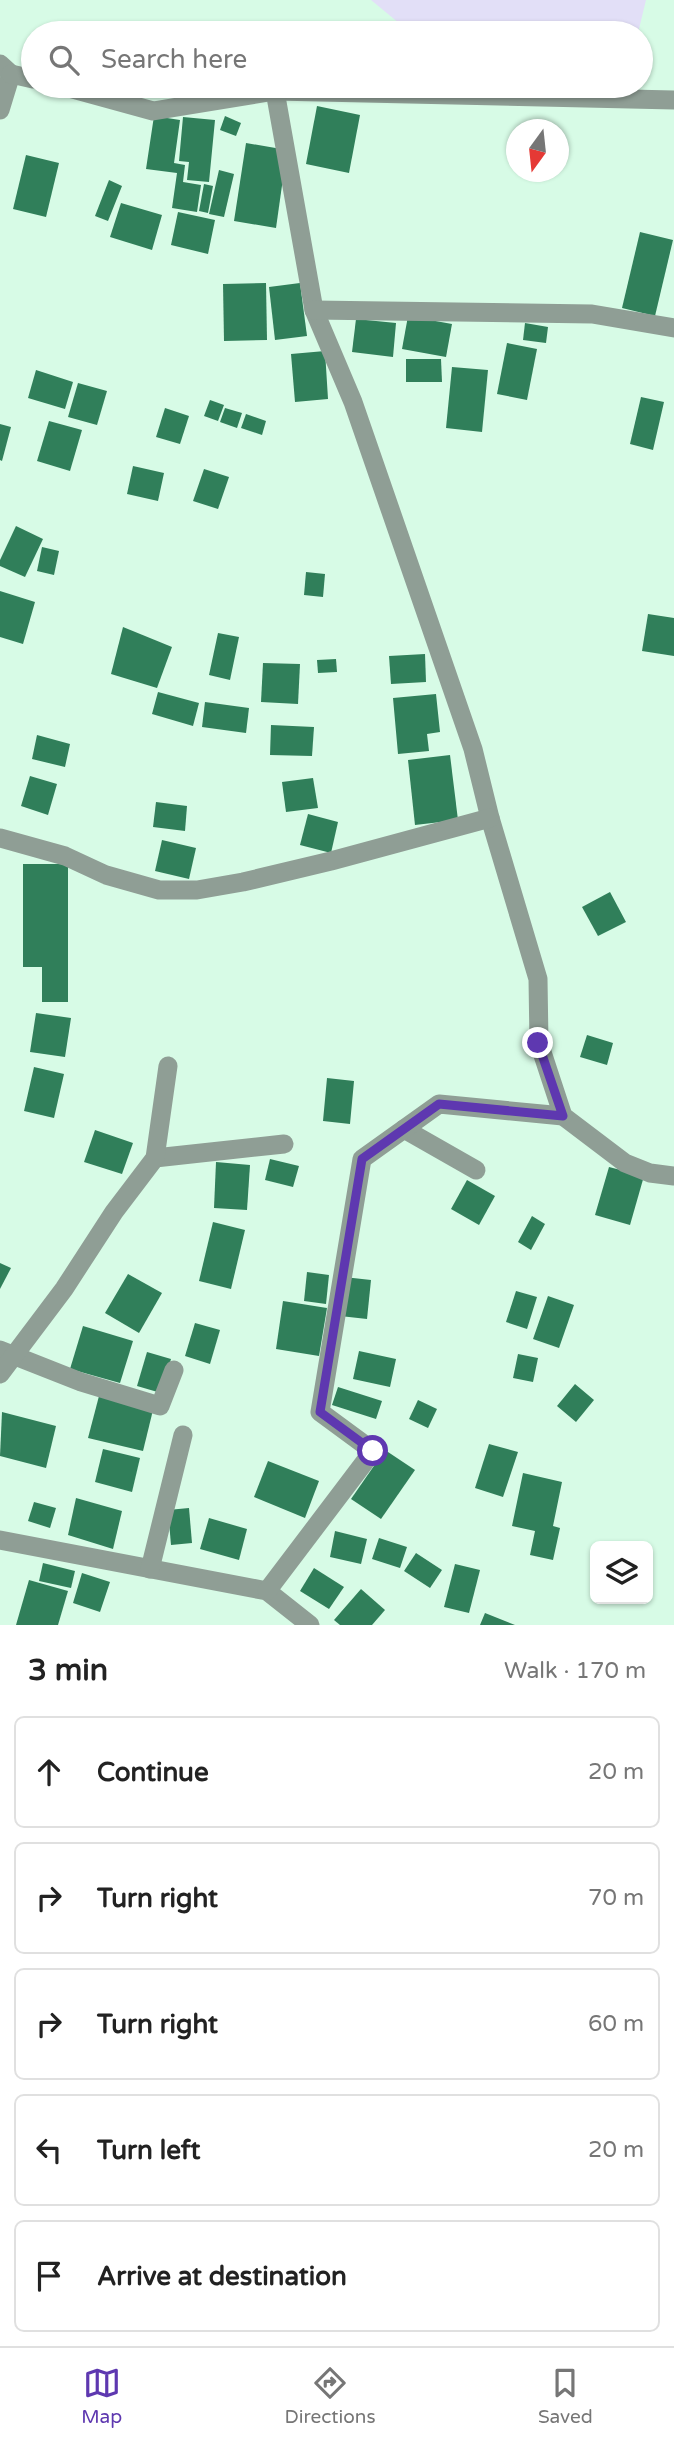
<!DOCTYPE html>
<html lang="en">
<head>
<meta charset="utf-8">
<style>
	:root { --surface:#fff; --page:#f2f2f2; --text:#222; --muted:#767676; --line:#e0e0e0; --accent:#5e38b0 }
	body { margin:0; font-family:"Varela Round",sans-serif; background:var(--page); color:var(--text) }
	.controls { position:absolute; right:21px; bottom:21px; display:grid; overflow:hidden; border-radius:10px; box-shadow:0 2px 5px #0004 }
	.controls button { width:63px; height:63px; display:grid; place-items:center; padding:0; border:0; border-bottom:2px solid var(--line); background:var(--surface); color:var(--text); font:35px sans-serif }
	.compass { position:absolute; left:506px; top:119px; width:63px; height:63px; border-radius:50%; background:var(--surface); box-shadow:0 2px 5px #0004; rotate:195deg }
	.stop { position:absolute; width:21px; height:21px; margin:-16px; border:5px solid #5e38b0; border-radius:50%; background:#fff }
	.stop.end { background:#5e38b0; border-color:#fff; box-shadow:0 2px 7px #0008 }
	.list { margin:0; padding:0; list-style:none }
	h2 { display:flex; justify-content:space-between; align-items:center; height:91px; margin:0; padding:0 28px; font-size:30px }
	h2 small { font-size:23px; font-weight:400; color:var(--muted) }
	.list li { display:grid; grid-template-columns:46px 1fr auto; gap:21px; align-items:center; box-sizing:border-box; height:112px; margin:0 14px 14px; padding:0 14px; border:2px solid var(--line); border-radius:10px }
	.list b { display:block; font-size:26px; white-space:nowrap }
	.list em { font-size:23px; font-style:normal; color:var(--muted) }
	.icon { flex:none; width:38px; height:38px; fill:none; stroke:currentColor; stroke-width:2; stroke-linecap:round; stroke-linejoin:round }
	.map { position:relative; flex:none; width:674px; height:1625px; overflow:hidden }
	.search { position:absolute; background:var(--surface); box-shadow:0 2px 5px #0004; left:21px; right:21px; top:21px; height:77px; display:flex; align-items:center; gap:18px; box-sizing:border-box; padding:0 24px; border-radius:38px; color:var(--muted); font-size:26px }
	.sheet { height:721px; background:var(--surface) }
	nav { display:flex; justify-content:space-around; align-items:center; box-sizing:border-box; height:98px; border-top:2px solid var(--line); background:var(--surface); font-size:19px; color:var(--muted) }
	nav a { display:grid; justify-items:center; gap:4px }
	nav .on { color:var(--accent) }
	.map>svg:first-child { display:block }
</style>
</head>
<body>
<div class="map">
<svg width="674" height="1625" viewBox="0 0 674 1625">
	<rect width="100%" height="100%" fill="#d7fbe6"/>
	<path fill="#e2dff7" d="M371,0H646L638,33H411Z"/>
	<g fill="#307f5a">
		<path d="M317,106L360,115L349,173L306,164Z"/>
		<path d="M154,116L180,120L174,163L185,165L183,182L201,185L197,212L172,208L177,173L146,169Z"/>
		<path d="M225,116L241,123L236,136L220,130Z"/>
		<path d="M183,117L215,120L209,182L187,180L189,162L179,161Z"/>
		<path d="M246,143L287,150L276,228L234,221Z"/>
		<path d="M26,155L59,163L46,217L13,209Z"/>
		<path d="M219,170L234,174L224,217L209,214Z"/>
		<path d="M109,180L122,186L108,221L95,216Z"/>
		<path d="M204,184L213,186L208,213L199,211Z"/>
		<path d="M121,203L162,215L152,250L110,237Z"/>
		<path d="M178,212L215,220L208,254L171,245Z"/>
		<path d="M640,232L673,240L655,316L622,308Z"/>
		<path d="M266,283L267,340L224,341L223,284Z"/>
		<path d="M300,283L307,336L275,340L269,287Z"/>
		<path d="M408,316L452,324L446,357L402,349Z"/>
		<path d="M356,319L396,323L393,357L352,352Z"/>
		<path d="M525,323L548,327L546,343L523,340Z"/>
		<path d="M507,343L537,349L527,400L497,394Z"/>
		<path d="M325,351L328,399L295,402L291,354Z"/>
		<path d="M406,359H441L442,382H406Z"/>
		<path d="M452,367L488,370L482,432L446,428Z"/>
		<path d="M36,370L73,382L65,409L28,398Z"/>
		<path d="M78,383L107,391L97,425L68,417Z"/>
		<path d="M641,397L664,402L653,450L630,444Z"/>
		<path d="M210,400L224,405L218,421L204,416Z"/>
		<path d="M165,408L189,416L180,444L156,437Z"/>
		<path d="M225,408L242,413L237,428L220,422Z"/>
		<path d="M246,414L266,421L262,435L241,428Z"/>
		<path d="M49,421L82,430L70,471L37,461Z"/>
		<path d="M0,424L11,427L2,461L0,460Z"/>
		<path d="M133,466L164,473L158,501L127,494Z"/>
		<path d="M204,469L229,477L218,509L193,501Z"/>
		<path d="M16,526L43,539L25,577L0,566V560Z"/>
		<path d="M42,547L59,551L54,575L37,571Z"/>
		<path d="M306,572L325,574L323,597L304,595Z"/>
		<path d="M0,591L35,602L23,644L0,637Z"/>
		<path d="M648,614L674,618V656L642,651Z"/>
		<path d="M123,627L172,647L157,688L111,674Z"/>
		<path d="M218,633L239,637L230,680L209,675Z"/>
		<path d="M425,654L426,682L391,684L389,656Z"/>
		<path d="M336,659L337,672L318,673L317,660Z"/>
		<path d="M263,663L300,664L298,704L261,702Z"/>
		<path d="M158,692L199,703L193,726L152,714Z"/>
		<path d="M436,694L440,732L427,734L429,751L398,754L393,698Z"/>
		<path d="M205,702L249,708L246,733L202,727Z"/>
		<path d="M271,725L314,727L312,756L270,755Z"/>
		<path d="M37,735L70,744L65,767L32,759Z"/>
		<path d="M450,755L458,820L415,825L408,760Z"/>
		<path d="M30,776L57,784L48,815L21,806Z"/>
		<path d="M313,778L318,808L286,812L282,782Z"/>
		<path d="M156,802L187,806L185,831L153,827Z"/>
		<path d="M308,814L338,822L331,853L300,845Z"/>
		<path d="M162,840L196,848L189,879L155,871Z"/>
		<path d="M23,864H68V1002H42V967H23Z"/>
		<path d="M610,892L626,922L598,936L582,907Z"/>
		<path d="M36,1013L71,1018L65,1057L30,1052Z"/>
		<path d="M587,1035L613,1043L607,1065L580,1057Z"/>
		<path d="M34,1067L64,1074L54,1118L24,1111Z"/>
		<path d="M327,1078L354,1081L350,1124L323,1121Z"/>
		<path d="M95,1130L133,1143L122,1174L84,1162Z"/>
		<path d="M270,1159L299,1166L293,1187L265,1180Z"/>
		<path d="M216,1162L250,1165L247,1210L214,1208Z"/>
		<path d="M609,1167L644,1176L630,1225L595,1215Z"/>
		<path d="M467,1180L495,1196L479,1225L451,1209Z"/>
		<path d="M532,1216L545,1224L531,1250L518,1242Z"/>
		<path d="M213,1222L245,1230L231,1289L199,1281Z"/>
		<path d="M0,1263L11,1268L0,1289Z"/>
		<path d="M307,1272L329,1275L326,1304L304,1301Z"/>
		<path d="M128,1274L162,1293L139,1333L105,1313Z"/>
		<path d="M344,1277L371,1280L367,1319L340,1316Z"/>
		<path d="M516,1291L537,1297L527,1329L506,1322Z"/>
		<path d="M548,1296L574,1305L559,1348L533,1339Z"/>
		<path d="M283,1301L327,1308L319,1356L276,1349Z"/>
		<path d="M195,1323L220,1330L210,1364L185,1356Z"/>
		<path d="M83,1326L133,1341L120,1383L70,1369Z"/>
		<path d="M359,1351L396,1359L390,1387L353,1379Z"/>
		<path d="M147,1352L171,1359L161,1393L137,1386Z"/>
		<path d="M518,1354L538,1358L533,1382L513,1378Z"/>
		<path d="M575,1384L594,1400L576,1422L557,1406Z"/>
		<path d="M338,1387L382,1401L376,1419L332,1405Z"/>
		<path d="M99,1396L153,1410L143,1451L88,1438Z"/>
		<path d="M418,1400L437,1409L428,1428L409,1419Z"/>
		<path d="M2,1412L56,1426L46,1468L0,1456Z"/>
		<path d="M489,1444L518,1452L503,1497L475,1488Z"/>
		<path d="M103,1449L140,1458L132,1492L95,1482Z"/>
		<path d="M385,1450L415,1470L381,1519L351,1499Z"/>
		<path d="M268,1461L319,1481L305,1518L254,1497Z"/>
		<path d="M523,1473L562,1482L553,1526L560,1528L553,1560L530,1555L535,1531L512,1526Z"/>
		<path d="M76,1498L122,1511L113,1549L68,1535Z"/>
		<path d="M34,1502L56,1508L50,1528L28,1521Z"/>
		<path d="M189,1508L192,1543L171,1545L168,1510Z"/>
		<path d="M209,1518L247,1529L239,1560L200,1549Z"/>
		<path d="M335,1531L367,1539L361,1564L330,1557Z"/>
		<path d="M379,1538L407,1547L400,1568L372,1559Z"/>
		<path d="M416,1553L442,1570L430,1588L404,1571Z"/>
		<path d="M43,1563L75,1571L71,1588L39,1581Z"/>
		<path d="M455,1564L480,1570L469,1613L444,1607Z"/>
		<path d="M314,1568L344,1587L329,1609L300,1591Z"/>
		<path d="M82,1573L110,1582L100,1612L73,1603Z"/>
		<path d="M29,1580L68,1591L58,1625H16Z"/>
		<path d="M361,1589L385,1610L372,1625H340L334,1620Z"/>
		<path d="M485,1613L515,1625H480Z"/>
	</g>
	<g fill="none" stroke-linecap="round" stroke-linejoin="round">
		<g stroke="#8f9e95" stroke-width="19">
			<path d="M0,64L11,74L0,110"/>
			<path d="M11,74L33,79"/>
			<path d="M62,86L153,111L275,91L674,100"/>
			<path d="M275,91L314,310L353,402L473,749L490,818L538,979L539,1043L563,1116L625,1163L650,1173L674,1176"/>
			<path d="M314,310L592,314L674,328"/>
			<path d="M0,838L65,856L106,875L159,890H197L243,882L331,861L490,818"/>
			<path d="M404,1129L476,1170"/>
			<path d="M155,1158L284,1144"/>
			<path d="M0,1350L81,1382L160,1406L174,1370"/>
			<path d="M0,1374L64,1289L114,1212L155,1158L168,1066"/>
			<path d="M0,1540L267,1591L310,1625"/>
			<path d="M150,1569L183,1435"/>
			<path d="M267,1591L373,1451L320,1412L362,1159L439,1104L563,1116"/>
		</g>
	</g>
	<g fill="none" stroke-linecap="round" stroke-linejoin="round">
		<path stroke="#5e38b0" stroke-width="9" d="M373,1451L320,1412L362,1159L439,1104L563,1116L538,1043"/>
	</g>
</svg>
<div class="controls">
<button><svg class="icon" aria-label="layers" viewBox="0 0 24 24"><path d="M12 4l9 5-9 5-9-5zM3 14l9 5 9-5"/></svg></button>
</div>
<svg class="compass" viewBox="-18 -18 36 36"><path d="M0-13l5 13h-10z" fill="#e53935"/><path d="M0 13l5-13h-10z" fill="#767676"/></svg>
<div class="stop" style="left:373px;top:1451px"></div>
<div class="stop end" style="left:538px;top:1043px"></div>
<div class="search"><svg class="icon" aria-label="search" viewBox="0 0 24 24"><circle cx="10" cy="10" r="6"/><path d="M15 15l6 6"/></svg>Search here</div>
</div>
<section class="sheet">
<h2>3 min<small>Walk · 170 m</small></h2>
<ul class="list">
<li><svg class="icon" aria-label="ahead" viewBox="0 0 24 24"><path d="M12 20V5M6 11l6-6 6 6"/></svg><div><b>Continue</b></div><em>20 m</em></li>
<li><svg class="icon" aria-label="right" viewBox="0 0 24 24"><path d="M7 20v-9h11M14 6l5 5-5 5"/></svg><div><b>Turn right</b></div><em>70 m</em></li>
<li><svg class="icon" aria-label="right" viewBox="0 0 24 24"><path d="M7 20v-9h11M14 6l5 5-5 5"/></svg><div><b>Turn right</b></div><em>60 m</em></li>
<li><svg class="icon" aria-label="left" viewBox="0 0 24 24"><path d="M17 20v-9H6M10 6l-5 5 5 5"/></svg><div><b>Turn left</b></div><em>20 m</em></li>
<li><svg class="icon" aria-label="arrive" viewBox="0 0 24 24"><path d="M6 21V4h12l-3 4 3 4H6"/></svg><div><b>Arrive at destination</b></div></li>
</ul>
</section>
<nav>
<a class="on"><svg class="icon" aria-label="map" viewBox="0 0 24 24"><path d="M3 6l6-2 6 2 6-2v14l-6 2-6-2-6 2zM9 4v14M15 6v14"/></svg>Map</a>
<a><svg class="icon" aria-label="directions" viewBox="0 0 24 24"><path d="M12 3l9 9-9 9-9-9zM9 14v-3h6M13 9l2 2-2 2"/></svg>Directions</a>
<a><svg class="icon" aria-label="saved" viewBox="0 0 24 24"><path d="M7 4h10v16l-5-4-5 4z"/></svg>Saved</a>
</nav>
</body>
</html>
